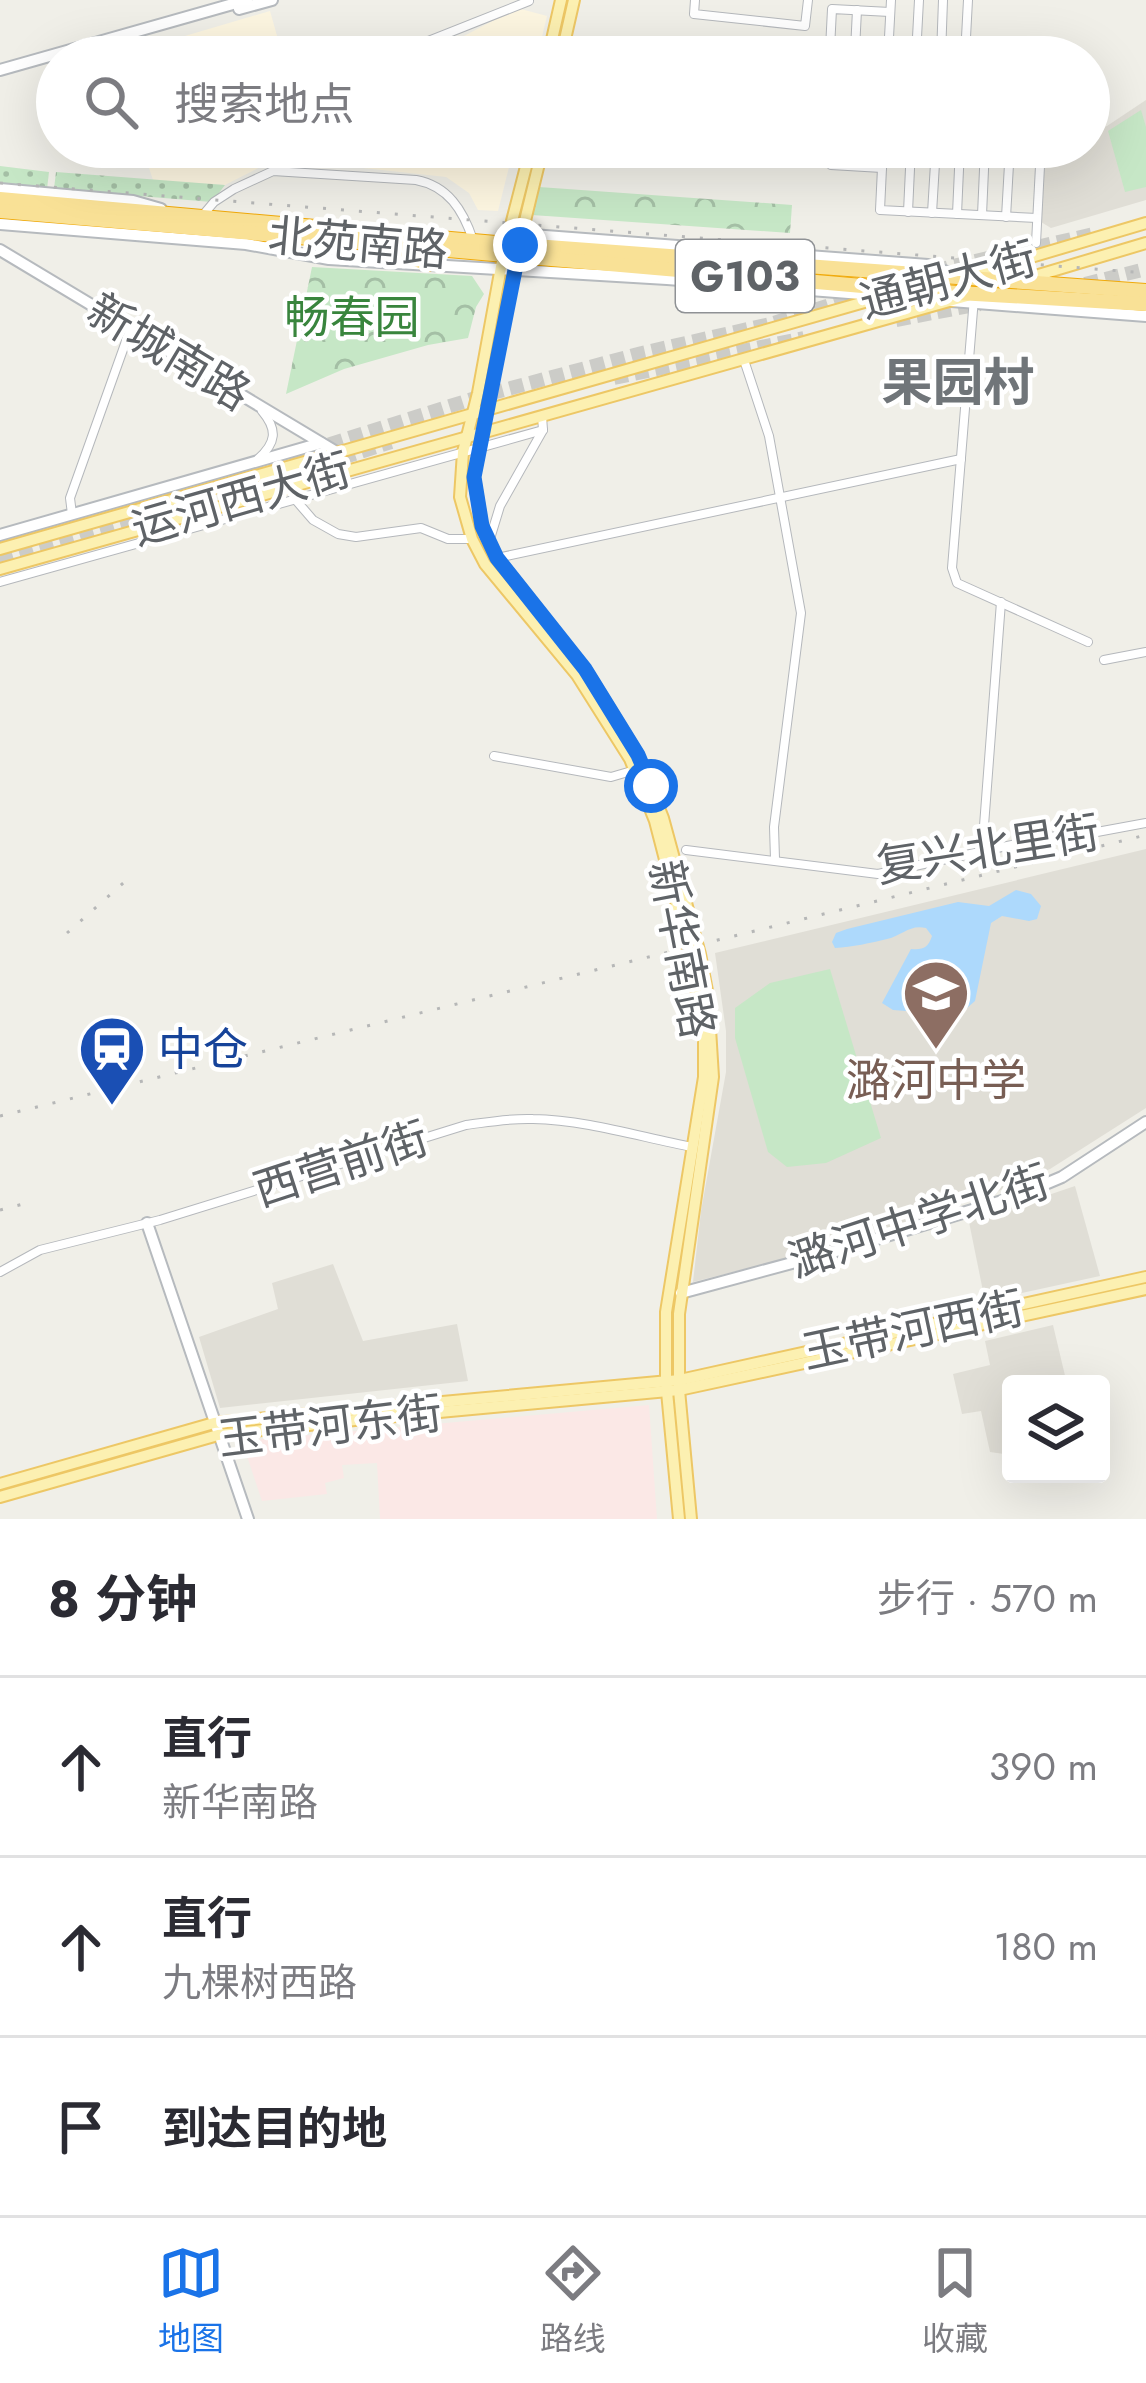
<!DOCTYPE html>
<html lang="zh">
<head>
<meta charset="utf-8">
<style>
	:root { --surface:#fff; --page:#f7f7f7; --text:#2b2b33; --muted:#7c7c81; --line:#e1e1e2; --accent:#1a73e8 }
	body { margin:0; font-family:Jost,"Noto Sans SC",sans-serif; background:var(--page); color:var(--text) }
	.controls { position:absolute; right:36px; bottom:36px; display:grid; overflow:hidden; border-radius:12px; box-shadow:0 12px 48px #0002 }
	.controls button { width:108px; height:108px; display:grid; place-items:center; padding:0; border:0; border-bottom:3px solid var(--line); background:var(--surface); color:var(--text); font:60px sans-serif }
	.stop { position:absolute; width:36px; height:36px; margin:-27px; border:9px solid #1a73e8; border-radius:50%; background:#fff }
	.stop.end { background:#1a73e8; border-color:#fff; box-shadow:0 3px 12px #0008 }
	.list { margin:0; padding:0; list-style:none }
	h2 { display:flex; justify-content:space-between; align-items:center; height:156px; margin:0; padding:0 48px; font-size:51px }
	h2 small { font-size:39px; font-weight:400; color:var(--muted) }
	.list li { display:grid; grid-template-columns:78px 1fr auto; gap:36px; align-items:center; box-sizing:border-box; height:180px; padding:0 48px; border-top:3px solid var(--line) }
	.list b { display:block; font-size:45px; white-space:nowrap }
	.list p { margin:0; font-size:39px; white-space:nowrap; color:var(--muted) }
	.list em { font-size:39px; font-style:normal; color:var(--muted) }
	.icon { flex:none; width:66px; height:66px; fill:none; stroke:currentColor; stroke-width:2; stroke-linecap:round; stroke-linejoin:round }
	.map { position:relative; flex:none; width:1146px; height:1519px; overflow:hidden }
	.search { position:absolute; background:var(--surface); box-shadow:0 12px 48px #0002; left:36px; right:36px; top:36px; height:132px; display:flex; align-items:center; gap:30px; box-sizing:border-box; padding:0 42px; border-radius:66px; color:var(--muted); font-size:45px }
	.sheet { height:696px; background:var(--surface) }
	nav { display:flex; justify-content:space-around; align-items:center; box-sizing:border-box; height:168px; border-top:3px solid var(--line); background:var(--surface); font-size:33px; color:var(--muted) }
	nav a { display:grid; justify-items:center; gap:6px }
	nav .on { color:var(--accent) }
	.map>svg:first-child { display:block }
</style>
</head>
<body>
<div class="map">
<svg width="1146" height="1519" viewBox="0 0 1146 1519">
	<defs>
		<pattern id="forest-crowns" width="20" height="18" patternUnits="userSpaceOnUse" patternTransform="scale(3)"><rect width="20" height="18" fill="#c6e7c6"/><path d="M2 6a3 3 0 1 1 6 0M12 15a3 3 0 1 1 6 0" fill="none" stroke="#a4bfa5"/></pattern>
		<pattern id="garden-dots" width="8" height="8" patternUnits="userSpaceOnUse" patternTransform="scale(3)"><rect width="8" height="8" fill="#c6e7c6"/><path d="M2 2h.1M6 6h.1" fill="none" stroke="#a4bfa5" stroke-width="1.8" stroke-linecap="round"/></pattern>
	</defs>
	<rect width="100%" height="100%" fill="#f0efe8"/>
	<g fill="#fdf6e1">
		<path d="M517,8L547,16L537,57H455L457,46L464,36Z"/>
		<path d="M270,11L283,57H124V54Z"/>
		<path d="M142,147H308L311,159L272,161L225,185L159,181L153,180Z"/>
		<path d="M356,147H514L498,211L478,210L469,193L446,177L363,168Z"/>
	</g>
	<g fill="#e0ded6">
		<path d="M1146,100V200L1051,228L1041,222L1046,147H1089V131L1107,126Z"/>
		<path d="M1146,849V1108L1050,1169L996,1192L813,1252L693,1282L701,1211L726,1072V1031L715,953Z"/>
		<path d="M1075,1186L1100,1276L985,1301L969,1222Z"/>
		<path d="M333,1264L363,1341L457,1324L468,1381L220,1408L199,1337L278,1309L272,1283Z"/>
		<path d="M1053,1325L1067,1384H1011V1455L990,1452L981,1411L962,1414L953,1374L990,1365L985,1341Z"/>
	</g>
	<path fill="#fbe8e6" d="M649,1405L657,1519H380L377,1463L342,1465L344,1478L325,1483L327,1494L262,1501L242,1441Z"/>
	<g fill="url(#forest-crowns)">
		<path d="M539,187L792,205L790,233L532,215Z"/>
		<path d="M312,267L472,276L484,294L476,307L468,338L428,345L344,369L286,394Z"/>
	</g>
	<g fill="url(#garden-dots)">
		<path d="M0,166L49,172L47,189L0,184Z"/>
		<path d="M56,172L225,185L212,202L54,189Z"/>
	</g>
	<g fill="#c6e7c6">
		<path d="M1141,110L1146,127V187L1125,192L1108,131Z"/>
		<path d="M830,969L881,1138L826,1163L787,1167L768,1152L735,1038V1008L770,983Z"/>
	</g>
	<path fill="#add9fc" d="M1016,890L1031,894L1041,906L1037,919L1029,921L1002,916L991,923L975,1001L959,1015L893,1010L882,1003L911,949C923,950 928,948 932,936L926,928C910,924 903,935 887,939C871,943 852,947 835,948L832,942L836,933L847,929L958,902L989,906Z"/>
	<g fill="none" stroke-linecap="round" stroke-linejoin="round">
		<g stroke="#ccccc8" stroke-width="14" stroke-dasharray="14 7" stroke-linecap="butt">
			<path d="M1085,284L1146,269"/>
			<path d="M896,320L980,304"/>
			<path d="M614,378L804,338"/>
			<path d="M169,495L485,395L642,353L770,324L949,267L1094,234"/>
			<path d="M0,562L269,482L391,442"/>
		</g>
		<g stroke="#b5b8bc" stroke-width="10">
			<g id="street">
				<path d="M695,0L694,14L805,26L808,0"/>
				<path d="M830,49L832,9L890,12"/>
				<path d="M855,50L857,10"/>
				<path d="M888,56L891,0"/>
				<path d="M916,56L919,0"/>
				<path d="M941,56L943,0"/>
				<path d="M965,56L968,0"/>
				<path d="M388,57L529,1"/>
				<path d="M815,57L816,48L993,57"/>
				<path d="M883,147L880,210L1037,218"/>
				<path d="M831,165L882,168"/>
				<path d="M908,212L911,147"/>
				<path d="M932,213L936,147"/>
				<path d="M957,214L960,147"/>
				<path d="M203,215L214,202L234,189L273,171L416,180C448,186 463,210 473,240"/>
				<path d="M982,215L985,147"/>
				<path d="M1006,217L1010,147"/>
				<path d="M1036,243L1041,147"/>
				<path d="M974,298L952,568L957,583L1088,642"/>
				<path d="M744,360L769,436L801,613L774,827L775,859"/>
				<path d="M258,459C276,443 278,430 262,411"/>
				<path d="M294,498L313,520L338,534L356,537L421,528L448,539H472"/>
				<path d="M72,514L70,498L130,330"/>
				<path d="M489,542L500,506L543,430L542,416"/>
				<path d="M497,558L961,459"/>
				<path d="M0,582L543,430"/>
				<path d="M1104,660L1146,652"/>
				<path d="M494,756L611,777L635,770"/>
				<path d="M686,850L878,874L1048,837L1097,832L1146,823"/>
				<path d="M982,852L1001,602"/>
				<path d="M0,1272L40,1250L160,1220L466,1125C489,1122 510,1118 533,1119C586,1120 640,1137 692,1147"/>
			</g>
		</g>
		<g stroke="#b6babe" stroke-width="14">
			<g id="secondary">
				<path d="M239,9L272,0"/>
				<path d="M0,70L247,0"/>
				<path d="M0,189L133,201L161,209"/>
				<path d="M0,224L246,244L329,259L667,279L1146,316"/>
				<path d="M520,245L532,235L928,265L947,272"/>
				<path d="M0,250L338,453"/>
				<path d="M0,535L321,443"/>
				<path d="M147,1223L248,1519"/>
				<path d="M681,1293L840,1250L1012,1198L1062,1177L1146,1122"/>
			</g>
		</g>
		<g stroke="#edc765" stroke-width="14">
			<g id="primary">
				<path d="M548,57L561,0"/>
				<path d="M561,57L574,0"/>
				<path d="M531,147L503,256L478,393L463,452L460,497L472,539L485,564L577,675L630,759L655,821L690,956L704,1037V1077L666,1312V1381L679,1519"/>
				<path d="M543,147L513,270L474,477L482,526L497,558L585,669L638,755L663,818L700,954L708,996L713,1077L679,1314V1390L691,1519"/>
				<path d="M967,276L1146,223"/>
				<path d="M1025,279L1146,243"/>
				<path d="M0,549L903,291"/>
				<path d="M0,569L967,296"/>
				<path d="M0,1484L214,1423L680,1380L1146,1277"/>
				<path d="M0,1497L218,1435L364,1419L679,1390L1146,1289"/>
			</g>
		</g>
		<g stroke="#f0a909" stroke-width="16">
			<g id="highway">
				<path d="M0,199L507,244L1146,291"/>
				<path d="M0,211L908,290L1146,304"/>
				<path d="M391,250L428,264"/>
			</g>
		</g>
		<use href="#street" stroke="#fff" stroke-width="8"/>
		<use href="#secondary" stroke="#fff" stroke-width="10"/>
		<use href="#primary" stroke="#fcf0b1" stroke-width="10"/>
		<use href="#highway" stroke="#f9e196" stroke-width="14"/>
		<g stroke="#b6b7b7" stroke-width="3" stroke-dasharray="3 15" stroke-linecap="butt">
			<path d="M0,183L1146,273"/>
			<path d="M67,933L129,878"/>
			<path d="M0,1116L1146,835"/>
			<path d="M0,1210L27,1203"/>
		</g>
	</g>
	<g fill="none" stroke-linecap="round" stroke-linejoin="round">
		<path stroke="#1a73e8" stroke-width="15" d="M520,245L474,477L482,526L497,558L585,669L638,755L651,786"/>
	</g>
	<defs>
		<g id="school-pin" transform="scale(3.45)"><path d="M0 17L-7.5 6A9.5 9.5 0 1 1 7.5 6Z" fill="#8d6e63" stroke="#fff"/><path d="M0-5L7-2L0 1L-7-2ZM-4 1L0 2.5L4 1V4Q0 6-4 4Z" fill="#fff"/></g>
		<g id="station-pin" transform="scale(3.45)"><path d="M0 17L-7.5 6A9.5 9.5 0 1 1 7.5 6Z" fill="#1a4fb4" stroke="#fff"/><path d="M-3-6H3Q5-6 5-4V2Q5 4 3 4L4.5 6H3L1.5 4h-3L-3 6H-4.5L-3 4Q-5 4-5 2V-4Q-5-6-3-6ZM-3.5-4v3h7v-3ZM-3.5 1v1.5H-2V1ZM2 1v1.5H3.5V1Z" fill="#fff"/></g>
	</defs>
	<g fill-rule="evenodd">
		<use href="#school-pin" x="936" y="993"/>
		<use href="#station-pin" x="112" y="1049"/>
	</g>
	<g text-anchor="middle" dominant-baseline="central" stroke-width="9" stroke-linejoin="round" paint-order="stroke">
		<rect fill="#fff" stroke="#8f9295" stroke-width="3" x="676" y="240" width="138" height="72" rx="9"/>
		<g font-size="42" font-weight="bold" fill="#5f6367">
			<text x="745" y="276">G103</text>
		</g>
		<g font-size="45" fill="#5f6367" stroke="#fff">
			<text transform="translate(358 243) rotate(5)">北苑南路</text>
			<text transform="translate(948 280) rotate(-15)">通朝大街</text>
			<text transform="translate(169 352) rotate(31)">新城南路</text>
			<text transform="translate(241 499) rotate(-16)">运河西大街</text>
			<text transform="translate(988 849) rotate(-9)">复兴北里街</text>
			<text transform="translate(682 949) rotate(79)">新华南路</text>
			<text transform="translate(341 1164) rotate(-18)">西营前街</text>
			<text transform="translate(919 1221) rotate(-18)">潞河中学北街</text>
			<text transform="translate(913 1330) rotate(-12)">玉带河西街</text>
			<text transform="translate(330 1426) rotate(-7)">玉带河东街</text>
		</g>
		<g font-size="45" fill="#39853d" stroke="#fff">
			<text x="352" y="317">畅春园</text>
		</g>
		<g font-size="45" fill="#164399" stroke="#fff" text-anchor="start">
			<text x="158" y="1049">中仓</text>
		</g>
		<g font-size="45" fill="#785e54" stroke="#fff">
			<text x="936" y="1080">潞河中学</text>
		</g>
		<g font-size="51" font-weight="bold" fill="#707579" stroke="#fff">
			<text x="958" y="382">果园村</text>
		</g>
	</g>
</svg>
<div class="controls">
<button><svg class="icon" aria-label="layers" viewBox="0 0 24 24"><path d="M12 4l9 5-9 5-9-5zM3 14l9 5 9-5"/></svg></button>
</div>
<div class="stop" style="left:651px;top:786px"></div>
<div class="stop end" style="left:520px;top:245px"></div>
<div class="search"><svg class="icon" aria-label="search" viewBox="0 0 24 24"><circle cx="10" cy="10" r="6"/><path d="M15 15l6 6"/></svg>搜索地点</div>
</div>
<section class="sheet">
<h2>8 分钟<small>步行 · 570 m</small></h2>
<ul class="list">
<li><svg class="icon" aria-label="ahead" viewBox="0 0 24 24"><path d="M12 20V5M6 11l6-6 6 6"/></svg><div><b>直行</b><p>新华南路</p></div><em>390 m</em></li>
<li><svg class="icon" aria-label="ahead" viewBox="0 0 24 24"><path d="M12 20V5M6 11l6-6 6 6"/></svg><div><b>直行</b><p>九棵树西路</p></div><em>180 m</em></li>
<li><svg class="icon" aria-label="arrive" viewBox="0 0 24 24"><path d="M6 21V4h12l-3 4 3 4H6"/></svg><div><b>到达目的地</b></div></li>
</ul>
</section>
<nav>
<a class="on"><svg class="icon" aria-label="map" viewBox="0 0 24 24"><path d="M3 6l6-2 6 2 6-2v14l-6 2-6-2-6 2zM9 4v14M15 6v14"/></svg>地图</a>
<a><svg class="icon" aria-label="directions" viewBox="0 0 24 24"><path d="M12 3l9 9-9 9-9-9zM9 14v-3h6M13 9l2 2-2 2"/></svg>路线</a>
<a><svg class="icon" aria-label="saved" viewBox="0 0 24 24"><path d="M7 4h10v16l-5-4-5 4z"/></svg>收藏</a>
</nav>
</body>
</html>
